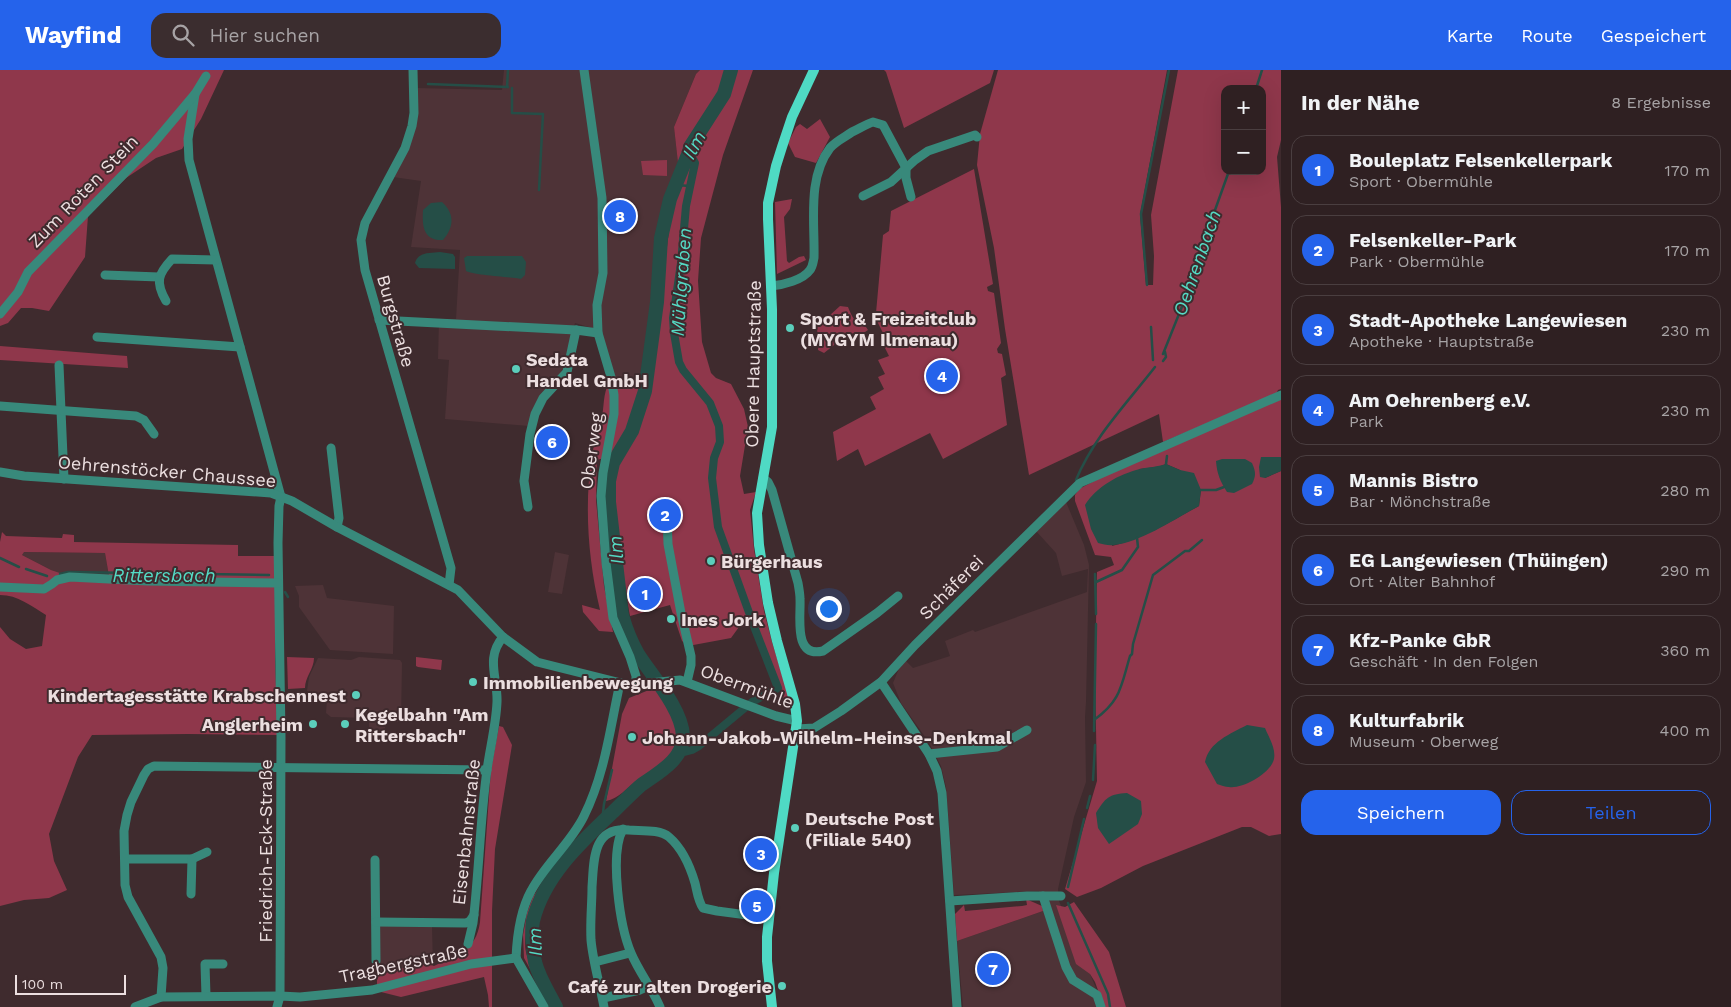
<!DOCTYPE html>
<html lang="de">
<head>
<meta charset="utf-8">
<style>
	:root { --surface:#2f2022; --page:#3b2d2f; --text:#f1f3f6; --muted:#a7a3a5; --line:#4a3e40; --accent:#2563eb }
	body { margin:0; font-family:"Work Sans",sans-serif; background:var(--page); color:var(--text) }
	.controls { position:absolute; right:15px; top:15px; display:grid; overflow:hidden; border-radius:10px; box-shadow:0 5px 20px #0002 }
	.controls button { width:45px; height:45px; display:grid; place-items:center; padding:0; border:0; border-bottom:1px solid var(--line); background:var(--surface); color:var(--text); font:25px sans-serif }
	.scale { position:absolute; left:15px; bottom:12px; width:111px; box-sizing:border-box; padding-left:5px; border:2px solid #ecdfe0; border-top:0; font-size:14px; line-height:18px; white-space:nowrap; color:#ecdfe0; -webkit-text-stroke:4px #3f2b2e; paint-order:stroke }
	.you { position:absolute; left:828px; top:538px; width:18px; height:18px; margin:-12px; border:4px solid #fff; border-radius:50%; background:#1a73e8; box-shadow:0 0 0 8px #1a73e833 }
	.badge { display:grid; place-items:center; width:32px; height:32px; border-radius:50%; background:var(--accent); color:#fff; font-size:16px; font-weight:700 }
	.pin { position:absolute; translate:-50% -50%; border:2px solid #fff; box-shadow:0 1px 5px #0006 }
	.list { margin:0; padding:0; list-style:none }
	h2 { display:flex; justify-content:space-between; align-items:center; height:65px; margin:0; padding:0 20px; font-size:21px }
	h2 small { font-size:16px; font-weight:400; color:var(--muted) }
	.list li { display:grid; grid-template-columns:32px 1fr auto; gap:15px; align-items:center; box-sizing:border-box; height:70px; margin:0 10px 10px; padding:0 10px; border:1px solid var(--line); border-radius:15px }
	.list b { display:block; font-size:19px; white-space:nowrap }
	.list p { margin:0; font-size:16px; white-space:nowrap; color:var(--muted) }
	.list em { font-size:16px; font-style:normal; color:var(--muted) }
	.actions { display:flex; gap:10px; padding:15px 20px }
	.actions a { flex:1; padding:11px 0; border:1px solid var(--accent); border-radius:15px; text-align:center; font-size:18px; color:var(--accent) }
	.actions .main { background:var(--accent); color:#fff }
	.icon { flex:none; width:28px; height:28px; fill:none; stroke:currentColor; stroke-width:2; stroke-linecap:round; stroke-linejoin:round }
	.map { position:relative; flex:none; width:1281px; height:937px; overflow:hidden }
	header { display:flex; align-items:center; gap:30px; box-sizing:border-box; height:70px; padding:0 25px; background:var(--accent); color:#fff }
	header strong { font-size:24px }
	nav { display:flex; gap:28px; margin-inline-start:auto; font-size:18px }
	.search { width:350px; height:45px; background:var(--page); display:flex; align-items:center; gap:12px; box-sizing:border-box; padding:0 18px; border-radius:15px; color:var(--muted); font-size:19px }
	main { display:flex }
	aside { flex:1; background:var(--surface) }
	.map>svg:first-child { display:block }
</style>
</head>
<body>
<header>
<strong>Wayfind</strong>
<div class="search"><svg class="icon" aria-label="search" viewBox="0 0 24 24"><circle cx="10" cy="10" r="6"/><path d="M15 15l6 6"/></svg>Hier suchen</div>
<nav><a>Karte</a><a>Route</a><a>Gespeichert</a></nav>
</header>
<main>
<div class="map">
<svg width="1281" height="937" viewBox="0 0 1281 937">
	<rect width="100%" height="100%" fill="#3f2b2e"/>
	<g fill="#4e3337">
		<path d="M504,0H700L696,4L674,57L678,93L658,245L641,320L610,311L602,261L575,253L571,266L565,302L529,356L445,349L449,290L438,289L439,249H456L460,180L411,177L421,111L393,107L406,82L417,18L502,20Z"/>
		<path d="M1066,432L1084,475L1089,495L1086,632L1085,647L1086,712L1074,747L1058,819L1059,831L1104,937H963L957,871L1043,841L1039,821L954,825L946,717L941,696L928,671L901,633L893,613L900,596L906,591L913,598L950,586L945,571L973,560L975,562L1087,522L1088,499L1062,506L1056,483L1036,461Z"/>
		<path d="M23,482L105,483L109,506L66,505L51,500L22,485Z"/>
		<path d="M555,482L569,485L562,524L548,522Z"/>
		<path d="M323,515L327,528L394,536L393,584L330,580L299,537V526L295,516Z"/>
		<path d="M359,587L400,590L402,593L401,652H385V668H369V648L331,647L326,643L327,629L313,628L307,621L309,607L318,588L351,590Z"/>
		<path d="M379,856H432L433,896L427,893L377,904Z"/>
	</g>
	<g fill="#8f374b" fill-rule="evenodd">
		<path d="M0,0H224L201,49L182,79L156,88L126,108L88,146L85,187L49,241L32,238H21L8,253L0,256Z"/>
		<path d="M700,0H753L723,85L701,168L698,211L702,272L711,303L716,308L731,314L744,339L748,357L740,406L744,424L756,422L750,440L754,479L764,541L772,572L789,628L785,639L776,606L772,605L750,556L739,557L731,568L688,576L682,571L670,535L630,546L624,515L613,433L611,386L597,390L596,430L604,516L613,562L599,561L583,542L582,535L600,540C588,489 584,436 592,384C594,373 599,362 601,351C605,336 602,324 610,311L641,320L658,245L678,93L674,57L696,4Z"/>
		<path d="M884,0H994L990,13L904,58L886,2Z"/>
		<path d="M998,0H1167L1140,145L1146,215H1153L1154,186L1151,145L1178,0H1281V70L1277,87L1281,137V319L1278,320L1276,324L1163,372L1159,344L1029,405L1005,259L994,178L977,95L980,64ZM1225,19H1262V101H1225Z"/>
		<path d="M820,49L830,67L816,93L795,87L788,73L796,57L800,54L807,59Z"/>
		<path d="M667,90V106L643,105L641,91Z"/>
		<path d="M974,99L993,214L987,217L988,221L994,223L1001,273L997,279L998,283L1002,284L1006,305L1001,308L1007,355L943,389L930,363L865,396L858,379L837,391L833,362L876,339L870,327L884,319L878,307L885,304L878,290L889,286L881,270L885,267L876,249V243L883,165L889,161L891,141Z"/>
		<path d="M792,129L790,139L784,147L787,191L789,193L799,187L804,186L806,190L777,204L775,132Z"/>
		<path d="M840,236L848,237C852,247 854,252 864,254L868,260L865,262L848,264L824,283L818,280L819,270L815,250L829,246Z"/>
		<path d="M0,276L127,286L128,298L0,290Z"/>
		<path d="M1281,329V387H1261L1265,408L1281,401V764L1269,766L1251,757H1242L1143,796L1101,818L1077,827L1065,819L1097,711L1095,605L1097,502L1114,495L1111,487L1095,485L1075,431V425L1079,419L1121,397ZM1166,394L1180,400L1201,420L1199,436C1171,451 1143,469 1112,476L1139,399L1158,397Z"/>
		<path d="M2,462L6,466L62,468L63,464L74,465V472L238,475V486H276L275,592L278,665L188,664L92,665L78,687L49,764L54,791L67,820L49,828L24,830L0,836V557L10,569L26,579L42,576L46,545C31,536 18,525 0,525V472ZM24,482L105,483L109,506L66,505L51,500L22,485Z"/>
		<path d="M287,587L314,588C314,599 305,607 305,618L288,619Z"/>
		<path d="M416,587L442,590L441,600L418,597L416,596Z"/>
		<path d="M659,619C676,644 691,668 664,693C657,700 646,705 638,710C627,717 619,729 606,731L622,644L629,628L649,620Z"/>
		<path d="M499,656L503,657L512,675L495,779L492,841V937H489L488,925L484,907L401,927L377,921V904L427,893L434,896C457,885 476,881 480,852L491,699Z"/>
		<path d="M548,805L551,808C537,830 518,863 528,889C533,901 541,912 547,924L545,926L524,888L523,865L527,843L533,827Z"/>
		<path d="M1026,829L1042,836L1043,841L957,871L955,844L964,835L965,841L1022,836L1027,835Z"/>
		<path d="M1074,832L1109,882L1126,937H1104L1095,912L1090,904L1076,894L1056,835L1065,837Z"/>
	</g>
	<g fill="#254e47">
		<path d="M442,132C455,144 454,157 443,170C423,171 422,156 423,140L431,133Z"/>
		<path d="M440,182L453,184L455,187V199L419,198L415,193C418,182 430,183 440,182Z"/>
		<path d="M467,186H522L526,192L525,205L521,209C511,207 472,205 466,201L464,188Z"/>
		<path d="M1261,387H1281V401L1265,408L1260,407L1259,397Z"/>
		<path d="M1222,389H1245L1252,393C1256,402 1256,406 1252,414L1234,423L1227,422C1220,411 1217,404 1216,391Z"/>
		<path d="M1166,394L1180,400L1194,403L1201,420L1199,436C1175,449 1141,472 1114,475C1109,476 1103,474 1098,473L1091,459L1085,435C1096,417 1119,404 1140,399C1149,397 1157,397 1166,394Z"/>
		<path d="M1247,655L1265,658C1269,668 1276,678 1274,689C1271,703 1243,719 1229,717C1225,717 1221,715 1217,714L1205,692C1209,672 1230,664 1247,655Z"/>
		<path d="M1127,723L1141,731L1142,744L1138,754L1109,774L1098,758L1096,743C1105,728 1109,724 1127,723Z"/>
	</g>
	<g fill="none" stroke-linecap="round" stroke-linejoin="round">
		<g stroke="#254e47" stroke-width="2.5">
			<path d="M428,14L508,17"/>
			<path d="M507,17L508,0"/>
			<path d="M512,18V43L543,44L539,120"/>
			<path d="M1256,19L1262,0"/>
			<path d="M676,115L690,116"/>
			<path d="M1147,215L1141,144L1169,0"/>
			<path d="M1151,257L1153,290"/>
			<path d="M1163,284L1191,214L1195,196L1229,101"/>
			<path d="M1163,291L1166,287L1165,282"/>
			<path d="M1166,394L1167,386"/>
			<path d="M1076,410C1093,368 1127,333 1155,297"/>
			<path d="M1201,420H1216L1224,417"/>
			<path d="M0,488L19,497"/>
			<path d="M26,499L47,506"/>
			<path d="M60,504L68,502L269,505"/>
			<path d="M1095,504L1096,544"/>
			<path d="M1096,512L1122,500L1138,477L1137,468"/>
			<path d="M285,522L288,527"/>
			<path d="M1094,650C1121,631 1121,616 1130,586L1132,584L1133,574L1153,505L1185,481H1189L1202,470"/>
			<path d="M1094,661L1096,554"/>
			<path d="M1093,710L1095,675"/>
			<path d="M1087,738L1090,726"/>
			<path d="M602,752L604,734L612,700"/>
			<path d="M1068,817L1084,749"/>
			<path d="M1068,833L1108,924L1110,937"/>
		</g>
		<path stroke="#254e47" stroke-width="8" d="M677,684L692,680L699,676L752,632L778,618L755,559L718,457L712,408L714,388L720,372L719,356L710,333L683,300L679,292L674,263L673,248L681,193L686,136L695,93L689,82"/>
		<path stroke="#254e47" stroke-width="14" d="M556,937C549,923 539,908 535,892C533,882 531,861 533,851C544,806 581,772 613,742C622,733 631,724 640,716C656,704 684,690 683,666C682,639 652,606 638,584C631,572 626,559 622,545L609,432V411L613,393L632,361L645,321L657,232L661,168L670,129L689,82L690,77L724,24L731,0"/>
		<g stroke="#38897b" stroke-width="9">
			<path d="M413,0L414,43L412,56L405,78L365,153L361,170L365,200L451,498L449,515"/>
			<path d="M584,0L602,128L603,203L597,235L598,263L611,307L614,325V344L603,403L601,426L606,493L613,548L630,587L636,606V615"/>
			<path d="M195,24L188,69L189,90L281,427L279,436L278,473L281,666L280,926L277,937"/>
			<path d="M863,126L891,112L915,90L928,81L975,65L977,67"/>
			<path d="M105,205L159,207"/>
			<path d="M771,216C783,215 803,210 810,200C813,196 813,192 814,188C815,152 807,108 830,78C836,71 845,67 852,62C859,59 866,54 873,52L883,55L906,98V108L911,127"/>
			<path d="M166,231C155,212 158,204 172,189L216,190"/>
			<path d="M0,244L18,222L28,202L153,74L195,24L206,6"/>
			<path d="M379,250L576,260L598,263"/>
			<path d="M97,267L240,277"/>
			<path d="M59,295L64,409"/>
			<path d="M0,336L136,346L144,350L154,364"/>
			<path d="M331,378L339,448L337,457"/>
			<path d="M0,402L24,406L271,423L292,431L337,457L458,520L503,567L537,592L629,615L680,610L776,646L797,651"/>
			<path d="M763,408L768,412L772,420L798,513C799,519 800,524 800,529C801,547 793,588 823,581L877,543L898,526"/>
			<path d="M528,437L524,411L530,364L535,344L543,328L567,302L576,260"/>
			<path d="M667,447L668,474L681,543L691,586V595L687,612"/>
			<path d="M0,517L44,519L52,514L57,510L70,507L148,511L278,513"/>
			<path d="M881,612L929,684L937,701L942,723L957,937"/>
			<path d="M797,659L814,658L841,641L881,612L915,575L1080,413L1281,325"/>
			<path d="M929,684L997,677L1027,660"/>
			<path d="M623,759C609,784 620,857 631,883C639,902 652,918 660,937"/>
			<path d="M125,789H192L207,782"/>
			<path d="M375,790L376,891"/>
			<path d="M191,824L192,789"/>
			<path d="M1043,826L1066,897L1073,910L1097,925L1101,937"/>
			<path d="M950,831L1027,826H1061"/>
			<path d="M376,852L466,853L470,851L474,845"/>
			<path d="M468,874L473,853C479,802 480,751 487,700C490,678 496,655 497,632C498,608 485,588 503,567"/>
			<path d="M516,888C517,865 520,841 531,821C545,794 571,773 584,746C605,704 610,658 620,613"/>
			<path d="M516,888L544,937"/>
			<path d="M595,892L630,883"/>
			<path d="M206,926L205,894H223"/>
			<path d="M161,927L163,898L161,887L128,827L125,815L124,761L127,745L131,732L144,705L148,699L154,696L487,700"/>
			<path d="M603,928L640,920L649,916"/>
			<path d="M135,937L161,927L280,926L300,927L372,920L471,894L516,888"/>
			<path d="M604,937C600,915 593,892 591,870C590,852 592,834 592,817C594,791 592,756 629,760C641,761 660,759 669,767C683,779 690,796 695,813C697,821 698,831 703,838L717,841L769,848"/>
		</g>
		<path stroke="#4fdac4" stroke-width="10" d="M772,937L767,891V867L774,803L797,651L795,634L777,571L768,533L759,475L757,443L772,357V239L768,149V133L776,96L782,77L792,47L814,0"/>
	</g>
	<g fill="#5bcebb" stroke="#3f2b2e" stroke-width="2">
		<circle cx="790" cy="258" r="5"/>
		<circle cx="516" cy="299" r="5"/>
		<circle cx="711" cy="491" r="5"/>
		<circle cx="671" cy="549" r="5"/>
		<circle cx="473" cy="612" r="5"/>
		<circle cx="356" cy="625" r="5"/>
		<circle cx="313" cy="654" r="5"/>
		<circle cx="345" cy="654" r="5"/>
		<circle cx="632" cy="667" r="5"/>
		<circle cx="795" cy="758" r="5"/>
		<circle cx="782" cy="916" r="5"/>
	</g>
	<g text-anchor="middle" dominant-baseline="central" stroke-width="4" stroke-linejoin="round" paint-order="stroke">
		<g font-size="18" fill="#ecdfe0" stroke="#3f2b2e">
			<text transform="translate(83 121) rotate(-46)">Zum Roten Stein</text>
			<text transform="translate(396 251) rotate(74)">Burgstraße</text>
			<text transform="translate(753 294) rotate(-89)">Obere Hauptstraße</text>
			<text transform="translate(591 381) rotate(-82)">Oberweg</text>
			<text transform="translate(167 401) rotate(5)">Oehrenstöcker Chaussee</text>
			<text transform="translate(951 517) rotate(-45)">Schäferei</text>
			<text transform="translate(747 616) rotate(20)">Obermühle</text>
			<text transform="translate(466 762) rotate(-84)">Eisenbahnstraße</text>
			<text transform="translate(265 781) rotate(-90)">Friedrich-Eck-Straße</text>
			<text transform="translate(403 893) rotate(-12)">Tragbergstraße</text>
		</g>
		<g font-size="18" font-weight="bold" fill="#ecdfe0" stroke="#3f2b2e" text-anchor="start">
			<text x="800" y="248">Sport &amp; Freizeitclub<tspan x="800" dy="21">(MYGYM Ilmenau)</tspan></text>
			<text x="526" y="289">Sedata<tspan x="526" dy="21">Handel GmbH</tspan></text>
			<text x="721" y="491">Bürgerhaus</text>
			<text x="681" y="549">Ines Jork</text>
			<text x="483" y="612">Immobilienbewegung</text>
			<text x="346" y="625" text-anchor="end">Kindertagesstätte Krabschennest</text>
			<text x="355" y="644">Kegelbahn "Am<tspan x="355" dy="21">Rittersbach"</tspan></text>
			<text x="303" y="654" text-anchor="end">Anglerheim</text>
			<text x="642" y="667">Johann-Jakob-Wilhelm-Heinse-Denkmal</text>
			<text x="805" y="748">Deutsche Post<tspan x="805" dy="21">(Filiale 540)</tspan></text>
			<text x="772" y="916" text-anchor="end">Café zur alten Drogerie</text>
		</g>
		<g font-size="19" font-style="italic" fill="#54dac4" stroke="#3f2b2e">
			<text transform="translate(694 75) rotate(-62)">Ilm</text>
			<text transform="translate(1197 193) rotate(-71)">Oehrenbach</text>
			<text transform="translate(681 212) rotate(-86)">Mühlgraben</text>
			<text transform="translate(616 480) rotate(-95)">Ilm</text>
			<text x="164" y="505">Rittersbach</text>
			<text transform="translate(535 872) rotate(-92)">Ilm</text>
		</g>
	</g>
</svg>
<div class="controls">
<button>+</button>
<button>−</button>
</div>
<div class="scale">100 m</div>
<div class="you"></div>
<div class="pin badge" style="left:645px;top:524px">1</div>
<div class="pin badge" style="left:665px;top:445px">2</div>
<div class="pin badge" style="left:761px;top:784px">3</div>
<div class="pin badge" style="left:942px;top:306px">4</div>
<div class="pin badge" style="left:757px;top:836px">5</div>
<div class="pin badge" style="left:552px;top:372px">6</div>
<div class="pin badge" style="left:993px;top:899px">7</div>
<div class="pin badge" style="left:620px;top:146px">8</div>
</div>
<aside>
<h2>In der Nähe<small>8 Ergebnisse</small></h2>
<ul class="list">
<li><span class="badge">1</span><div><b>Bouleplatz Felsenkellerpark</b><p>Sport · Obermühle</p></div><em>170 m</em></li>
<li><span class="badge">2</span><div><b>Felsenkeller-Park</b><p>Park · Obermühle</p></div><em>170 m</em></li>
<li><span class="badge">3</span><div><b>Stadt-Apotheke Langewiesen</b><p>Apotheke · Hauptstraße</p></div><em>230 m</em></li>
<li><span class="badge">4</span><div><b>Am Oehrenberg e.V.</b><p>Park</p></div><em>230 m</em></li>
<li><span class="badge">5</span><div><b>Mannis Bistro</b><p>Bar · Mönchstraße</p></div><em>280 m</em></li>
<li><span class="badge">6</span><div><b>EG Langewiesen (Thüingen)</b><p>Ort · Alter Bahnhof</p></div><em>290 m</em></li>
<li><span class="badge">7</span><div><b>Kfz-Panke GbR</b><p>Geschäft · In den Folgen</p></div><em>360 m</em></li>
<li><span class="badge">8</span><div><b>Kulturfabrik</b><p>Museum · Oberweg</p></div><em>400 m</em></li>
</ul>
<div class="actions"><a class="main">Speichern</a><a>Teilen</a></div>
</aside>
</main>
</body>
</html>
